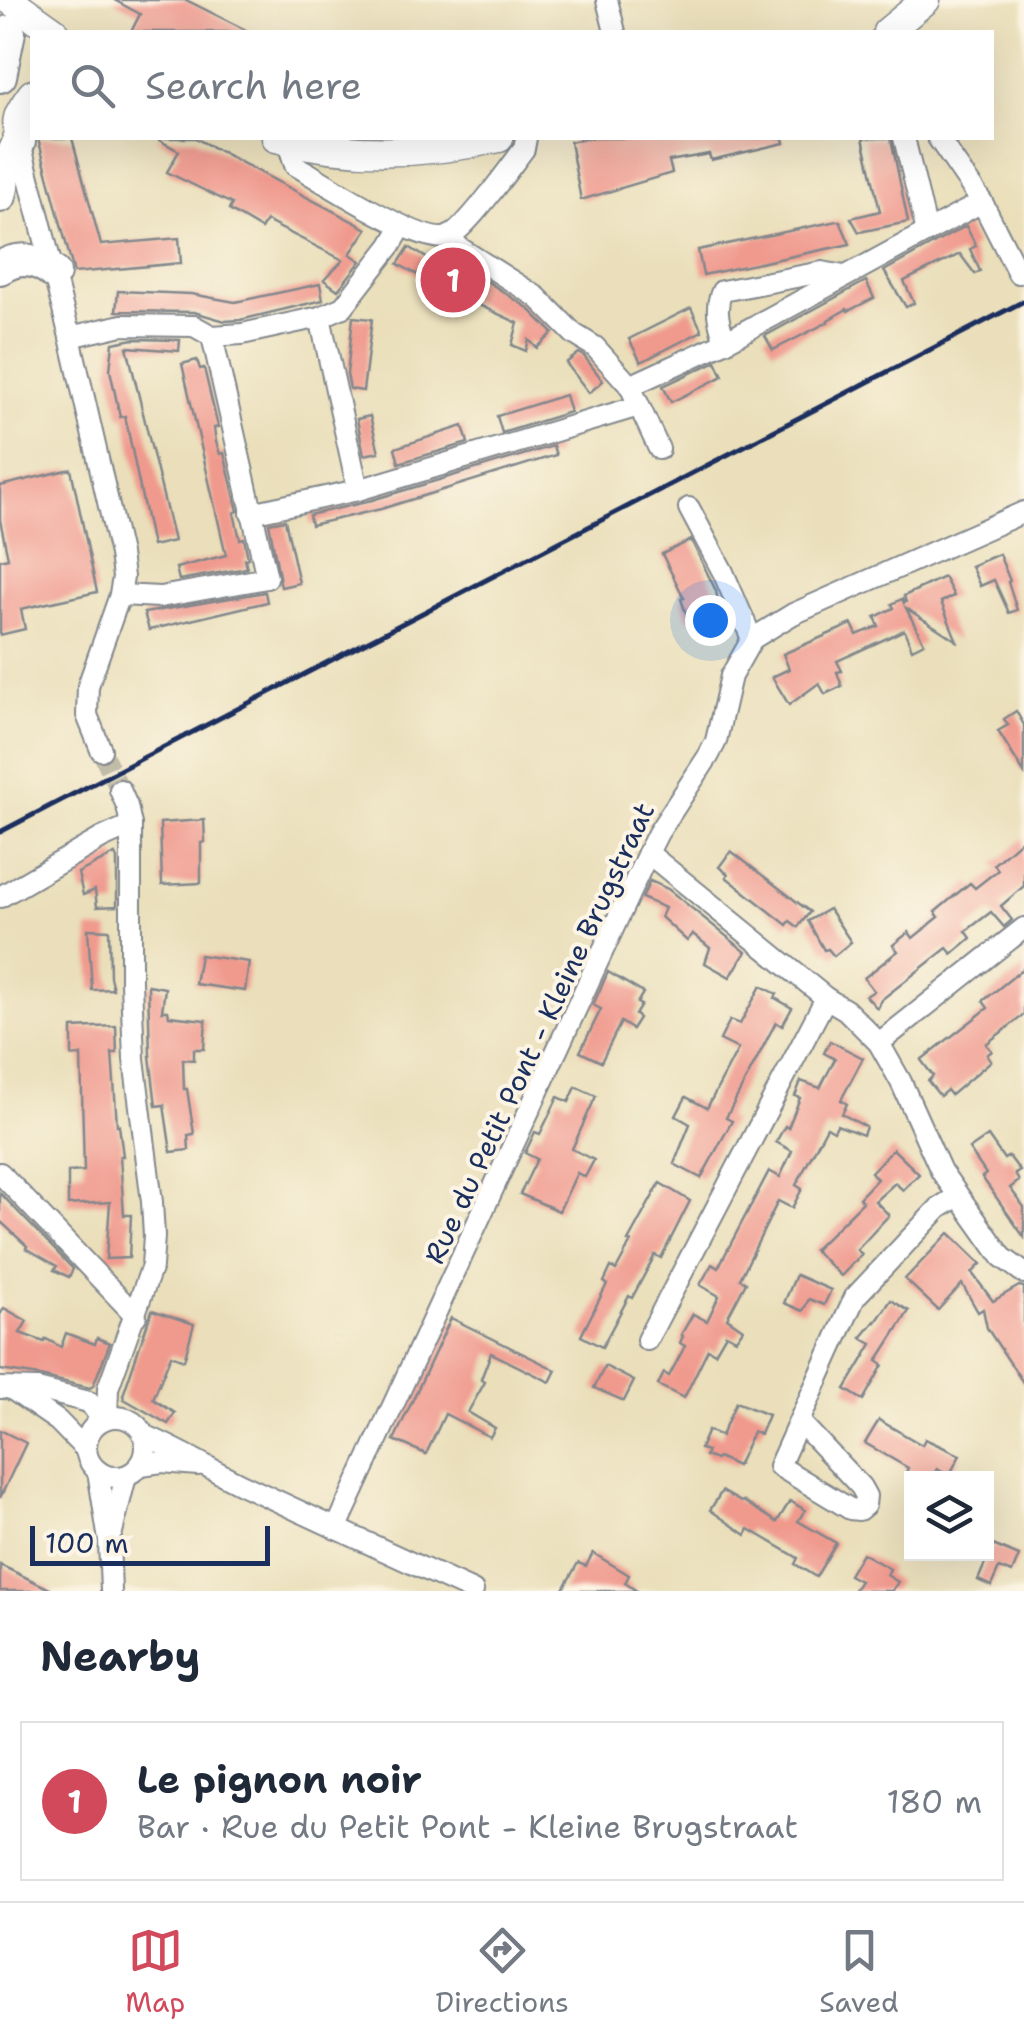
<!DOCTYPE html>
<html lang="en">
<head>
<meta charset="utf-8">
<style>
	:root { --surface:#fff; --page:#f2f2f3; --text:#1f2937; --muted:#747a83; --line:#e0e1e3; --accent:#d1495b }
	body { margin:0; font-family:"Shantell Sans",sans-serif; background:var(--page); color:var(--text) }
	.controls { position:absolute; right:30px; bottom:30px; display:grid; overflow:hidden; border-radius:0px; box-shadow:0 10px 40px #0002 }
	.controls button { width:90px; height:90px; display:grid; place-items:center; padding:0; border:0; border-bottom:2px solid var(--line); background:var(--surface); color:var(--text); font:50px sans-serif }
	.scale { position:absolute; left:30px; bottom:25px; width:240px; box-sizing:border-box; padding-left:10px; border:5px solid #1b2f5e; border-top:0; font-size:28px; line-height:35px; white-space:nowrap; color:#1b2f5e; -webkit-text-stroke:8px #fcf5e5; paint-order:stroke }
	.you { position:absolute; left:710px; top:620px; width:35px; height:35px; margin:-25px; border:8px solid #fff; border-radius:50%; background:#1a73e8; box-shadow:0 0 0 15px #1a73e833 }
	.badge { display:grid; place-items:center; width:65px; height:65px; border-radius:50%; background:var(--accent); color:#fff; font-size:32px; font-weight:700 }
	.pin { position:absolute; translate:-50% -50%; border:5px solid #fff; box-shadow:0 2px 10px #0006 }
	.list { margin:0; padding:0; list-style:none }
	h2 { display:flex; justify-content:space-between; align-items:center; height:130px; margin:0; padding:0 40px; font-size:42px }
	h2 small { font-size:32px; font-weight:400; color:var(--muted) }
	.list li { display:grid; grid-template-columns:65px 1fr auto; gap:30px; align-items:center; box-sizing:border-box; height:160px; margin:0 20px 20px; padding:0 20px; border:2px solid var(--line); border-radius:0px }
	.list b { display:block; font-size:38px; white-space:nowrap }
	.list p { margin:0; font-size:32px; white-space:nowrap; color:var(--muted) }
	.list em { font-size:32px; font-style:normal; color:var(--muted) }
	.icon { flex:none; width:55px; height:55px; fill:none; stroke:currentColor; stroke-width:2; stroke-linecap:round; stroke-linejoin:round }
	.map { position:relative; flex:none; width:1024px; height:1591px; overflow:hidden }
	.search { position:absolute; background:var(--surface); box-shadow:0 10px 40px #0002; left:30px; right:30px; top:30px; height:110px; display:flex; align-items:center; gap:25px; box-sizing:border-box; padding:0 35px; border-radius:0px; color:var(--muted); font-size:38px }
	.sheet { height:310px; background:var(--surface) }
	nav { display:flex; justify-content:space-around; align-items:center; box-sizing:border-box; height:140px; border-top:2px solid var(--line); background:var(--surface); font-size:28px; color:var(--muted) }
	nav a { display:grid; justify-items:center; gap:5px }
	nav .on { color:var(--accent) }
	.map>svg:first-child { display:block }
</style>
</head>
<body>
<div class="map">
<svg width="1024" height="1591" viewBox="0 0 1024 1591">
	<rect width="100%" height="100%" fill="#fcf5e5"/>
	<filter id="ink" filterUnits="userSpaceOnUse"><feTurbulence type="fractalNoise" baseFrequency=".01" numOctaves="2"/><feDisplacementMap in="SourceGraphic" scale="20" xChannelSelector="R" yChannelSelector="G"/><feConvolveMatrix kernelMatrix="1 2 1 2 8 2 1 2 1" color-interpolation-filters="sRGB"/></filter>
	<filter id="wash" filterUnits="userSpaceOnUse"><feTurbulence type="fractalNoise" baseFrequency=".0048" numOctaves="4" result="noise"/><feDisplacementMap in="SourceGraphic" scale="40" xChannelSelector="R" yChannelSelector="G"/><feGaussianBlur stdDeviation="2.25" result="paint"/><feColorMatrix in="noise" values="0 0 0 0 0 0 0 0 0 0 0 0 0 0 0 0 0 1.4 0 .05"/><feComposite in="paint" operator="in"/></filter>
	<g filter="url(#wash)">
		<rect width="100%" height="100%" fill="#eadfba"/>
		<g id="blocks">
			<g fill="#f09a8e">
				<path d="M114,0H186L250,32H131L140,14Z"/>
				<path d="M38,138H72L101,245L179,238L181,263L74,273Z"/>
				<path d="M155,138H195L367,229L350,254L361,261L338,290L324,280L343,260L266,221L261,229L229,210L232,204L167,172L179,151Z"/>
				<path d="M588,138H783L784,143L711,160L709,154L669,161L672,173L581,200L570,142Z"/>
				<path d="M863,138H891L908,222L859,232L851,218L880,211Z"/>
				<path d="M837,221H840L850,244L703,275L698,250Z"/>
				<path d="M966,226L976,246L970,249L980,271L975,274L960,254L929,269L904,281L914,303L906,307L884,271Z"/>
				<path d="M409,247L444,269L450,257L528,308L553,333L537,348L529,340L526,351L512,345L518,323L466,299L462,305L433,289L436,285L398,264Z"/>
				<path d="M866,281L874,298L848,311L847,309L828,320V322L773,350L765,336Z"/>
				<path d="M320,284L323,300L240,320L225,321L194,312L116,311L118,291L191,294L235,302Z"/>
				<path d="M691,308L702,331L641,362L629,339Z"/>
				<path d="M353,317L372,319L363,391L350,389L347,374Z"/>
				<path d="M134,339L180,340L179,351L127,347L174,541L152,546L125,416L120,417L110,370L113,343Z"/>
				<path d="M579,353L584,356L603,381L589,393L566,363Z"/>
				<path d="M197,360L200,369L204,368L218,427L214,428L216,442L220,454L224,453L238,511L234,513L240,539L244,538L248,558L245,559L247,568L179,580L176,568L226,555L182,364Z"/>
				<path d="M716,361L723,376L671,402L663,386Z"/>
				<path d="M565,395L570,412L502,433L497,416Z"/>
				<path d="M370,416L379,452L364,455L357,419Z"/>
				<path d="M463,426L468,443L399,463L395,448Z"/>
				<path d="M553,446L556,455L381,509L311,525L309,515L362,503Z"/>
				<path d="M71,469L97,592L21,609L25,629L0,635V560L8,558L0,520V486Z"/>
				<path d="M285,520L299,583L281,587L269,523Z"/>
				<path d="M691,540L716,591L720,612L688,619L681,599L684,598L662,554Z"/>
				<path d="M999,554L1010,581L1008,582L1017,610L1009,613L994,580L980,586L971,566Z"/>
				<path d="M944,577L954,596L941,602L957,641L906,608L924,643L912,649L904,630L885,639L837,661L842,671L837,672L842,686L825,694L819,683L789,705L772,677L789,669L783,654L852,624L857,635L879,626L875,617L894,608L892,604L902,599L904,603L906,602L904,596Z"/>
				<path d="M265,592L267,602L149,630L144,613Z"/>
				<path d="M1016,711L1024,725V773L998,731L1008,725L1004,719Z"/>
				<path d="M204,820L205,842L201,843V883L162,885L160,823Z"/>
				<path d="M1024,838V886L1001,906L1012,920L1004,927L991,912L966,931L971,938L952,954L947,948L881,1000L877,1008L866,996L874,991L864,978L898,951L893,945L909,932L913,938L939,917L935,912L959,892L970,883L975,888L998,870L994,864Z"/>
				<path d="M731,851L810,912L798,927L790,921L787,925L726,877L728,874L719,867Z"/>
				<path d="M115,854L117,859V906L97,907L95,890L83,895L78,873Z"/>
				<path d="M650,881L668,889L746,952L730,977L705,963L710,948L693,934L687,941L661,917L665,908L642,898Z"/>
				<path d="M829,909L851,942L834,956L828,949L824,950L808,921Z"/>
				<path d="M88,929L109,930L110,977L113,989L92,990Z"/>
				<path d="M200,955L249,962L245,991L195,984Z"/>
				<path d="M1024,968V1015L986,1044L992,1051L987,1055L991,1061L951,1095L947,1090L940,1096L928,1081L933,1076L921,1060L988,1008L983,1001Z"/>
				<path d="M608,972L643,993L637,1003L641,1005L635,1015L639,1018L632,1029L621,1022L601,1062L580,1052L601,1009L593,1005Z"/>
				<path d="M148,985L165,988L162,1011H168L169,1016L206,1020L204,1049H194V1060L183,1059L184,1089H187L194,1134L188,1135L189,1150L171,1152L164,1105L156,1106L150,1056Z"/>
				<path d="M761,986L777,994L775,998L792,1008L782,1026L776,1022L726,1118L732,1121L701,1178L674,1164L690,1124L676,1116L686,1097L707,1108L738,1049L720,1040L730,1020L740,1024Z"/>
				<path d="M116,1026L117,1053H112L117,1125H119L123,1156H120L124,1215H131L129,1258L106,1259L110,1202L68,1205V1172L84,1171L81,1055L72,1056V1028Z"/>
				<path d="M830,1041L863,1058L841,1100L847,1104L842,1114L866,1127L863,1135L837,1125L834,1131L827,1127L796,1185L802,1189L792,1208L778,1201L740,1279L746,1282L727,1318L743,1329L736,1339L726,1334L715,1353L708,1349L684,1398L658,1385L664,1373L669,1376L685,1346L680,1343L683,1336L681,1335L693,1314L707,1321L719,1296L700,1285L712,1264L718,1268L769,1171L780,1177L792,1151L776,1142L785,1126L788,1128L800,1098L795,1096L801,1081L820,1088L835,1059L824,1053Z"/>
				<path d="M576,1087L596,1096L572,1149L594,1160L585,1177L577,1173L559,1211L520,1194L537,1159L525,1153L535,1132L540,1134L558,1097L569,1102Z"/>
				<path d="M988,1136L1004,1159L1009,1156L1020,1171L1015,1174L1019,1181L1010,1188L1024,1207V1237L982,1177L986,1174L969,1149Z"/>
				<path d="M893,1149L919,1174L903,1190L895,1183L875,1201L889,1215L857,1250L862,1254L841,1276L814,1250L863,1202L859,1198L877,1179L871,1172Z"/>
				<path d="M660,1183L690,1201L661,1258L655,1255L632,1298L629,1296L602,1347L581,1336L607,1284L604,1282L611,1267L616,1270L631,1242L628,1241Z"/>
				<path d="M0,1193L73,1269L69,1277L54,1270L57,1266L26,1248L27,1246L0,1221Z"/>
				<path d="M949,1233L981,1264L972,1273L993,1301L1019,1286L1024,1287V1384L987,1328L983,1309L978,1312L962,1284L938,1310L905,1279Z"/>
				<path d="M796,1275L831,1290L824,1305L809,1299L803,1311L784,1303Z"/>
				<path d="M891,1300L909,1311L877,1361L883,1365L863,1400L845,1389L872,1344L861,1338L875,1321L876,1322Z"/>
				<path d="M4,1308L27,1321L20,1333L44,1342L46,1339L61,1347L66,1333L95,1344L97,1338L110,1343L93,1386L90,1388L40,1376L0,1370V1315Z"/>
				<path d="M152,1310L194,1324L184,1360L171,1355L153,1399L175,1413L168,1424L124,1399L123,1395Z"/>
				<path d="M451,1318L556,1370L550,1382L491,1353L481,1379L485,1382L468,1412L495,1428L490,1437L445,1414L426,1454L394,1440Z"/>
				<path d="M605,1366L634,1381L624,1401L594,1388Z"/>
				<path d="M736,1402L768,1415L760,1434L753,1432L737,1466L718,1457L716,1460L705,1456L707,1451L700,1449L708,1430L721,1436Z"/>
				<path d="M879,1420L922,1445L925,1439L960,1455L949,1476L937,1469L931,1478H917L906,1472L908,1468L865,1443Z"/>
				<path d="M0,1430L26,1443L0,1498Z"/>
				<path d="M722,1491L741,1502L743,1501L777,1522L790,1501L805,1510L798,1521L836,1543L816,1577L795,1564L798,1558L749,1529L746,1535L710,1510Z"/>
				<path d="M993,1545L1019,1556L1012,1573L999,1568L991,1586L978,1580Z"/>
				<path d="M593,1553L629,1575L625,1583L637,1591H562L578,1563L586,1566Z"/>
				<path d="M862,1553L890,1569L887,1575L898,1582L892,1591H853L860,1581L849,1575Z"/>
				<path d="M0,1565L54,1591H0Z"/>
			</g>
		</g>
	</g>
	<g filter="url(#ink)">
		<use href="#blocks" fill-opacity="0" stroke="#82878c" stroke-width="2.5"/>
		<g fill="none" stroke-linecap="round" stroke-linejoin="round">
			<path stroke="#c1bca8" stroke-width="20" stroke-dasharray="20 10" stroke-linecap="butt" d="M101,750L120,790"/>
			<g stroke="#82878c" stroke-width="24">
				<g id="minor">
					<path d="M607,0L615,32"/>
					<path d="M904,138L927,232"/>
					<path d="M938,138L982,202L1018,273"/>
					<path d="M287,140L295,165C322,181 422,246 448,237C466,230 510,167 524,149L526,138"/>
					<path d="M20,143L70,337L120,554L123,577L120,595L88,686L87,715L101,750"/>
					<path d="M449,236L460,248L537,297L574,334L595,347L630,386L659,449"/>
					<path d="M320,317L358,490"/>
					<path d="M70,337L122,325L194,326L212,336L242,334L320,317L343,307L391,245L402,226"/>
					<path d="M725,342C719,323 714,309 722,291L822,272L844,276"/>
					<path d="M630,386L725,342L982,202"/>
					<path d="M689,508L723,572L752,639"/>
					<path d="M251,513L358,490L639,406"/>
					<path d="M120,595L160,597L267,578L212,336"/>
					<path d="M752,639L793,614L1024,512"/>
					<path d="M648,853L826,998L846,1010L879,1043L901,1082L941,1171L1002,1257L1024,1273"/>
					<path d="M0,897L102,838L131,825"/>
					<path d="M879,1043L1024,928"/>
					<path d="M0,1173L136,1316"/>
					<path d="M647,1340L826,998"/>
					<path d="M0,1388L37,1389L89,1402L102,1420"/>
					<path d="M13,1390L58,1421L86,1450"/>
					<circle cx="116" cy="1447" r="30"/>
					<path d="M107,1418L108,1388L152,1266L154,1236L152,1202L134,1059L131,982V825L127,806L120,790"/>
					<path d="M800,1422L861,1487L866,1496L865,1505L859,1510L850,1509L779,1466L855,1297L939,1208L958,1196"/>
					<path d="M144,1435C178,1449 208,1468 241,1484C318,1520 395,1556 473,1591"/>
					<path d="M141,1465L162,1462L198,1465"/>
					<path d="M98,1471L109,1541L111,1591"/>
					<path d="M336,1529L648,853L658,833L709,755L716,741L731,676L752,639"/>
					<path d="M112,1532L126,1476"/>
				</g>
			</g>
			<g stroke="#82878c" stroke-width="31">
				<g id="secondary">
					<path d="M10,0L55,32"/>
					<path d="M887,32L926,0"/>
					<path d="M276,138C350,157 425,155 499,138"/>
					<path d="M19,142C14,119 18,113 32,94"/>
				</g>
			</g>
			<g stroke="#82878c" stroke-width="36">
				<g id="trunk">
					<path d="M0,76L9,32"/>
					<path d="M0,196L6,170L19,142"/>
					<path d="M0,268C18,256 38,258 54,273"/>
				</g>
			</g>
			<use href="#minor" stroke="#fff" stroke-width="20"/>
			<use href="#secondary" stroke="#fff" stroke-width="28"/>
			<use href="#trunk" stroke="#fff" stroke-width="32"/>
			<path stroke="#1b2f5e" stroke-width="5" d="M0,832L1024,301"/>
		</g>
	</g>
	<g text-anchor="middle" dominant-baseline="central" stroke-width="8" stroke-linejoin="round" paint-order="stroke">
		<g font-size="28" fill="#1b2f5e" stroke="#fcf5e5">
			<text transform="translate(539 1033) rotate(-65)">Rue du Petit Pont - Kleine Brugstraat</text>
		</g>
	</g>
</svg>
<div class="controls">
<button><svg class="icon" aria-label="layers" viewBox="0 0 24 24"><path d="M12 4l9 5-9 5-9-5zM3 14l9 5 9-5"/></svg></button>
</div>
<div class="scale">100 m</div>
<div class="you"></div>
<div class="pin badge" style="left:453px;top:280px">1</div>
<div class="search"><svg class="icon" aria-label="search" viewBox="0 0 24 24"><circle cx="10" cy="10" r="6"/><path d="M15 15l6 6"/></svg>Search here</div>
</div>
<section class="sheet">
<h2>Nearby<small></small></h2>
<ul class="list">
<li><span class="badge">1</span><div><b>Le pignon noir</b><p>Bar · Rue du Petit Pont - Kleine Brugstraat</p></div><em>180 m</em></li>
</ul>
</section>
<nav>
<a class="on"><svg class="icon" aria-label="map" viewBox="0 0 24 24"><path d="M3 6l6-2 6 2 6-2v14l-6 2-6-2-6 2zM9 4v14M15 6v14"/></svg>Map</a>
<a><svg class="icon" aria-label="directions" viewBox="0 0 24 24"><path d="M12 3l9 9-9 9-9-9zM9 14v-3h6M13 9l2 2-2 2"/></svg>Directions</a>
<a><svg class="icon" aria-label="saved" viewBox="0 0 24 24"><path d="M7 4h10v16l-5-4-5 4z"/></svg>Saved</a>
</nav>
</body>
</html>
